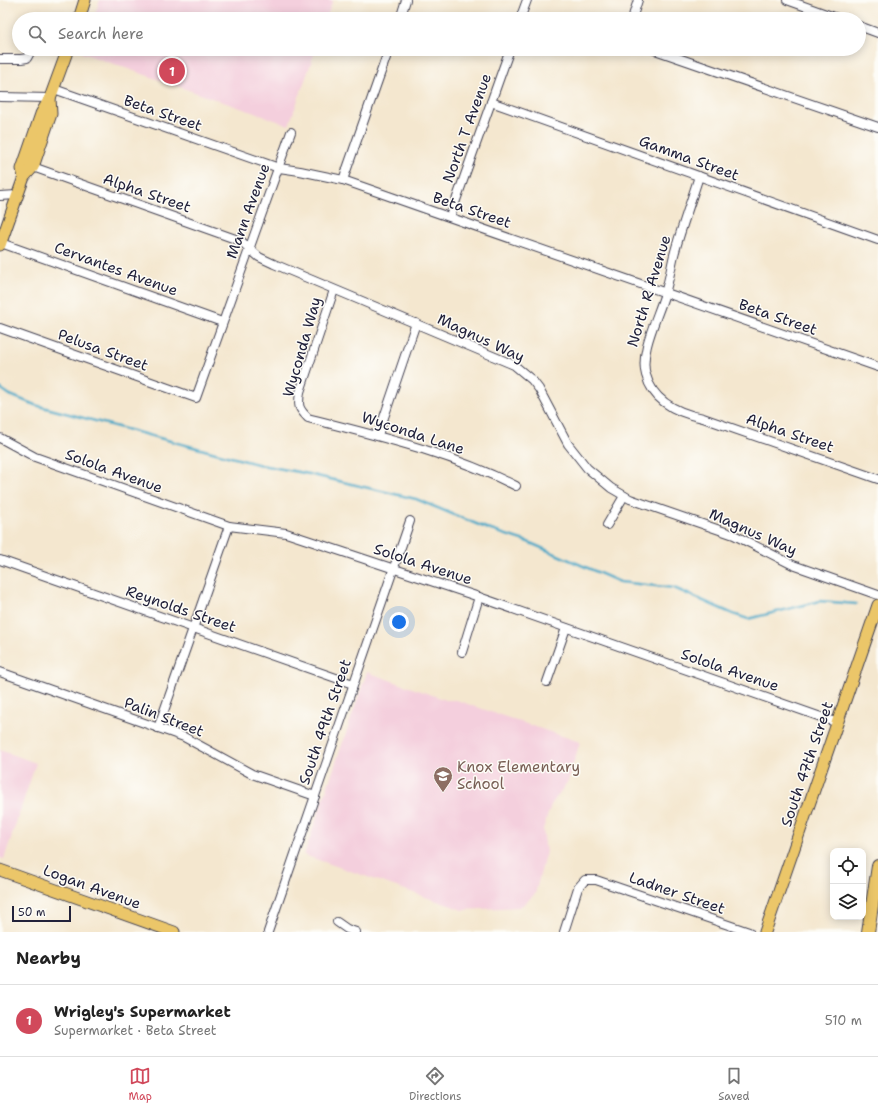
<!DOCTYPE html>
<html lang="en">
<head>
<meta charset="utf-8">
<style>
	:root { --surface:#fff; --page:#f6f6f6; --text:#222; --muted:#767676; --line:#e0e0e0; --accent:#d1495b }
	body { margin:0; font-family:"Shantell Sans",sans-serif; background:var(--page); color:var(--text) }
	.controls { position:absolute; right:12px; bottom:12px; display:grid; overflow:hidden; border-radius:8px; box-shadow:0 2px 10px #0003 }
	.controls button { width:36px; height:36px; display:grid; place-items:center; padding:0; border:0; border-bottom:1px solid var(--line); background:var(--surface); color:var(--text); font:20px sans-serif }
	.scale { position:absolute; left:12px; bottom:10px; width:59px; box-sizing:border-box; padding-left:4px; border:2px solid #22223b; border-top:0; font-size:11px; line-height:14px; white-space:nowrap; color:#22223b; -webkit-text-stroke:3px #fdfcf7; paint-order:stroke }
	.you { position:absolute; left:399px; top:622px; width:14px; height:14px; margin:-10px; border:3px solid #fff; border-radius:50%; background:#1a73e8; box-shadow:0 0 0 6px #1a73e833 }
	.badge { display:grid; place-items:center; width:26px; height:26px; border-radius:50%; background:var(--accent); color:#fff; font-size:13px; font-weight:700 }
	.pin { position:absolute; translate:-50% -50%; border:2px solid #fff; box-shadow:0 1px 4px #0006 }
	.list { margin:0; padding:0; list-style:none }
	h2 { display:flex; justify-content:space-between; align-items:center; height:52px; margin:0; padding:0 16px; font-size:17px }
	h2 small { font-size:13px; font-weight:400; color:var(--muted) }
	.list li { display:grid; grid-template-columns:26px 1fr auto; gap:12px; align-items:center; box-sizing:border-box; height:72px; padding:0 16px; border-top:1px solid var(--line) }
	.list b { display:block; font-size:15px; white-space:nowrap }
	.list p { margin:0; font-size:13px; white-space:nowrap; color:var(--muted) }
	.list em { font-size:13px; font-style:normal; color:var(--muted) }
	.icon { flex:none; width:22px; height:22px; fill:none; stroke:currentColor; stroke-width:2; stroke-linecap:round; stroke-linejoin:round }
	.map { position:relative; flex:none; width:878px; height:932px; overflow:hidden }
	.search { position:absolute; background:var(--surface); box-shadow:0 2px 10px #0003; left:12px; right:12px; top:12px; height:44px; display:flex; align-items:center; gap:10px; box-sizing:border-box; padding:0 14px; border-radius:22px; color:var(--muted); font-size:15px }
	.sheet { height:124px; background:var(--surface) }
	nav { display:flex; justify-content:space-around; align-items:center; box-sizing:border-box; height:56px; border-top:1px solid var(--line); background:var(--surface); font-size:11px; color:var(--muted) }
	nav a { display:grid; justify-items:center; gap:2px }
	nav .on { color:var(--accent) }
	.map>svg:first-child { display:block }
</style>
</head>
<body>
<div class="map">
<svg width="878" height="932" viewBox="0 0 878 932">
	<rect width="100%" height="100%" fill="#fdfcf7"/>
	<filter id="ink" filterUnits="userSpaceOnUse"><feTurbulence type="fractalNoise" baseFrequency=".025" numOctaves="2"/><feDisplacementMap in="SourceGraphic" scale="8" xChannelSelector="R" yChannelSelector="G"/><feConvolveMatrix kernelMatrix="1 2 1 2 8 2 1 2 1" color-interpolation-filters="sRGB"/></filter>
	<filter id="wash" filterUnits="userSpaceOnUse"><feTurbulence type="fractalNoise" baseFrequency=".012" numOctaves="4" result="noise"/><feDisplacementMap in="SourceGraphic" scale="16" xChannelSelector="R" yChannelSelector="G"/><feGaussianBlur stdDeviation="0.9" result="paint"/><feColorMatrix in="noise" values="0 0 0 0 0 0 0 0 0 0 0 0 0 0 0 0 0 1.4 0 .05"/><feComposite in="paint" operator="in"/></filter>
	<g filter="url(#wash)">
		<rect width="100%" height="100%" fill="#f4e7cf"/>
		<g fill="#f4cfdd">
			<path d="M100,0H333L326,19H93Z"/>
			<path d="M83,49H316L289,125L82,53Z"/>
			<path d="M367,672L446,700H456L580,742L568,781L551,805L543,829L546,852L535,894L524,904L519,907L463,910L304,855Z"/>
			<path d="M0,750L36,763L4,859L0,858Z"/>
		</g>
		<g fill="none" stroke-linecap="round" stroke-linejoin="round">
			<path stroke="#48a8c7" stroke-width="2.5" d="M0,388L10,395L35,405L261,465L304,473L416,499L491,530L528,542L620,582L674,588L733,614L748,619L820,601L856,604"/>
		</g>
	</g>
	<g filter="url(#ink)">
		<g fill="none" stroke-linecap="round" stroke-linejoin="round">
			<g stroke="#424051" stroke-width="10">
				<g id="minor">
					<path d="M787,0L840,19"/>
					<path d="M400,19L406,0"/>
					<path d="M520,19L527,0"/>
					<path d="M632,19L638,0"/>
					<path d="M859,26L878,33"/>
					<path d="M652,49L878,127"/>
					<path d="M0,59H21L27,58L32,49"/>
					<path d="M54,89L279,168L300,171L343,180L878,367"/>
					<path d="M0,97L50,98"/>
					<path d="M491,102L878,240"/>
					<path d="M33,167L241,241L259,257L274,264L514,365L532,380L539,389L568,444L587,468L611,488L630,499L734,535L793,565L878,595"/>
					<path d="M699,176C691,202 681,228 674,255C671,267 669,281 665,293C658,317 639,352 646,375C653,402 678,413 703,418L878,479"/>
					<path d="M343,180L389,49"/>
					<path d="M0,196L17,195"/>
					<path d="M450,217L510,49"/>
					<path d="M1,243L222,322"/>
					<path d="M334,290L300,392C298,406 298,408 308,418C378,436 451,453 516,486"/>
					<path d="M0,328L196,398L291,132"/>
					<path d="M378,435L416,323"/>
					<path d="M0,438L35,457L229,526L286,533L479,597L838,723"/>
					<path d="M607,525L624,496"/>
					<path d="M0,560L353,684"/>
					<path d="M462,652L479,597"/>
					<path d="M0,672L184,737L252,774L315,796"/>
					<path d="M547,682L566,628"/>
					<path d="M158,728L229,526"/>
					<path d="M337,922L347,929L356,932"/>
					<path d="M268,932L410,521"/>
					<path d="M564,932L578,888L585,880H596L749,932"/>
				</g>
			</g>
			<g stroke="#424051" stroke-width="13">
				<g id="major">
					<path d="M79,19L85,0"/>
					<path d="M24,177L22,169L41,114L50,98L68,49"/>
					<path d="M0,245L24,177L33,167L51,114L50,98"/>
					<path d="M0,870L174,932"/>
					<path d="M765,932L878,605"/>
				</g>
			</g>
			<g stroke="#424051" stroke-width="14">
				<path id="highway" d="M868,932L878,866"/>
			</g>
			<use href="#minor" stroke="#fff" stroke-width="8"/>
			<use href="#major" stroke="#ebc669" stroke-width="11"/>
			<use href="#highway" stroke="#ebc669" stroke-width="12"/>
		</g>
	</g>
	<defs>
		<g id="school-pin" transform="scale(1)"><path d="M0 17L-7.5 6A9.5 9.5 0 1 1 7.5 6Z" fill="#8d6e63" stroke="#fdfcf7"/><path d="M0-5L7-2L0 1L-7-2ZM-4 1L0 2.5L4 1V4Q0 6-4 4Z" fill="#fff"/></g>
	</defs>
	<g fill-rule="evenodd">
		<use href="#school-pin" x="443" y="776"/>
	</g>
	<g text-anchor="middle" dominant-baseline="central" stroke-width="3" stroke-linejoin="round" paint-order="stroke">
		<g font-size="15" fill="#22223b" stroke="#fdfcf7">
			<text transform="translate(163 113) rotate(19)">Beta Street</text>
			<text transform="translate(467 128) rotate(-70)">North T Avenue</text>
			<text transform="translate(689 158) rotate(20)">Gamma Street</text>
			<text transform="translate(147 193) rotate(19)">Alpha Street</text>
			<text transform="translate(472 210) rotate(19)">Beta Street</text>
			<text transform="translate(248 211) rotate(-70)">Mann Avenue</text>
			<text transform="translate(116 269) rotate(20)">Cervantes Avenue</text>
			<text transform="translate(649 291) rotate(-73)">North R Avenue</text>
			<text transform="translate(778 317) rotate(19)">Beta Street</text>
			<text transform="translate(481 338) rotate(25)">Magnus Way</text>
			<text transform="translate(302 347) rotate(-74)">Wyconda Way</text>
			<text transform="translate(103 350) rotate(20)">Pelusa Street</text>
			<text transform="translate(413 433) rotate(18)">Wyconda Lane</text>
			<text transform="translate(790 433) rotate(19)">Alpha Street</text>
			<text transform="translate(114 471) rotate(20)">Solola Avenue</text>
			<text transform="translate(753 532) rotate(24)">Magnus Way</text>
			<text transform="translate(423 564) rotate(18)">Solola Avenue</text>
			<text transform="translate(181 609) rotate(19)">Reynolds Street</text>
			<text transform="translate(730 670) rotate(19)">Solola Avenue</text>
			<text transform="translate(164 717) rotate(21)">Palin Street</text>
			<text transform="translate(325 722) rotate(-71)">South 49th Street</text>
			<text transform="translate(807 764) rotate(-71)">South 47th Street</text>
			<text transform="translate(92 887) rotate(20)">Logan Avenue</text>
			<text transform="translate(677 893) rotate(19)">Ladner Street</text>
		</g>
		<g font-size="15" fill="#785e54" stroke="#fdfcf7" text-anchor="start">
			<text x="457" y="767">Knox Elementary<tspan x="457" dy="17">School</tspan></text>
		</g>
	</g>
</svg>
<div class="controls">
<button><svg class="icon" aria-label="locate" viewBox="0 0 24 24"><circle cx="12" cy="12" r="6"/><path d="M12 2v4M12 18v4M2 12h4M18 12h4"/></svg></button>
<button><svg class="icon" aria-label="layers" viewBox="0 0 24 24"><path d="M12 4l9 5-9 5-9-5zM3 14l9 5 9-5"/></svg></button>
</div>
<div class="scale">50 m</div>
<div class="you"></div>
<div class="pin badge" style="left:172px;top:71px">1</div>
<div class="search"><svg class="icon" aria-label="search" viewBox="0 0 24 24"><circle cx="10" cy="10" r="6"/><path d="M15 15l6 6"/></svg>Search here</div>
</div>
<section class="sheet">
<h2>Nearby<small></small></h2>
<ul class="list">
<li><span class="badge">1</span><div><b>Wrigley's Supermarket</b><p>Supermarket · Beta Street</p></div><em>510 m</em></li>
</ul>
</section>
<nav>
<a class="on"><svg class="icon" aria-label="map" viewBox="0 0 24 24"><path d="M3 6l6-2 6 2 6-2v14l-6 2-6-2-6 2zM9 4v14M15 6v14"/></svg>Map</a>
<a><svg class="icon" aria-label="directions" viewBox="0 0 24 24"><path d="M12 3l9 9-9 9-9-9zM9 14v-3h6M13 9l2 2-2 2"/></svg>Directions</a>
<a><svg class="icon" aria-label="saved" viewBox="0 0 24 24"><path d="M7 4h10v16l-5-4-5 4z"/></svg>Saved</a>
</nav>
</body>
</html>
